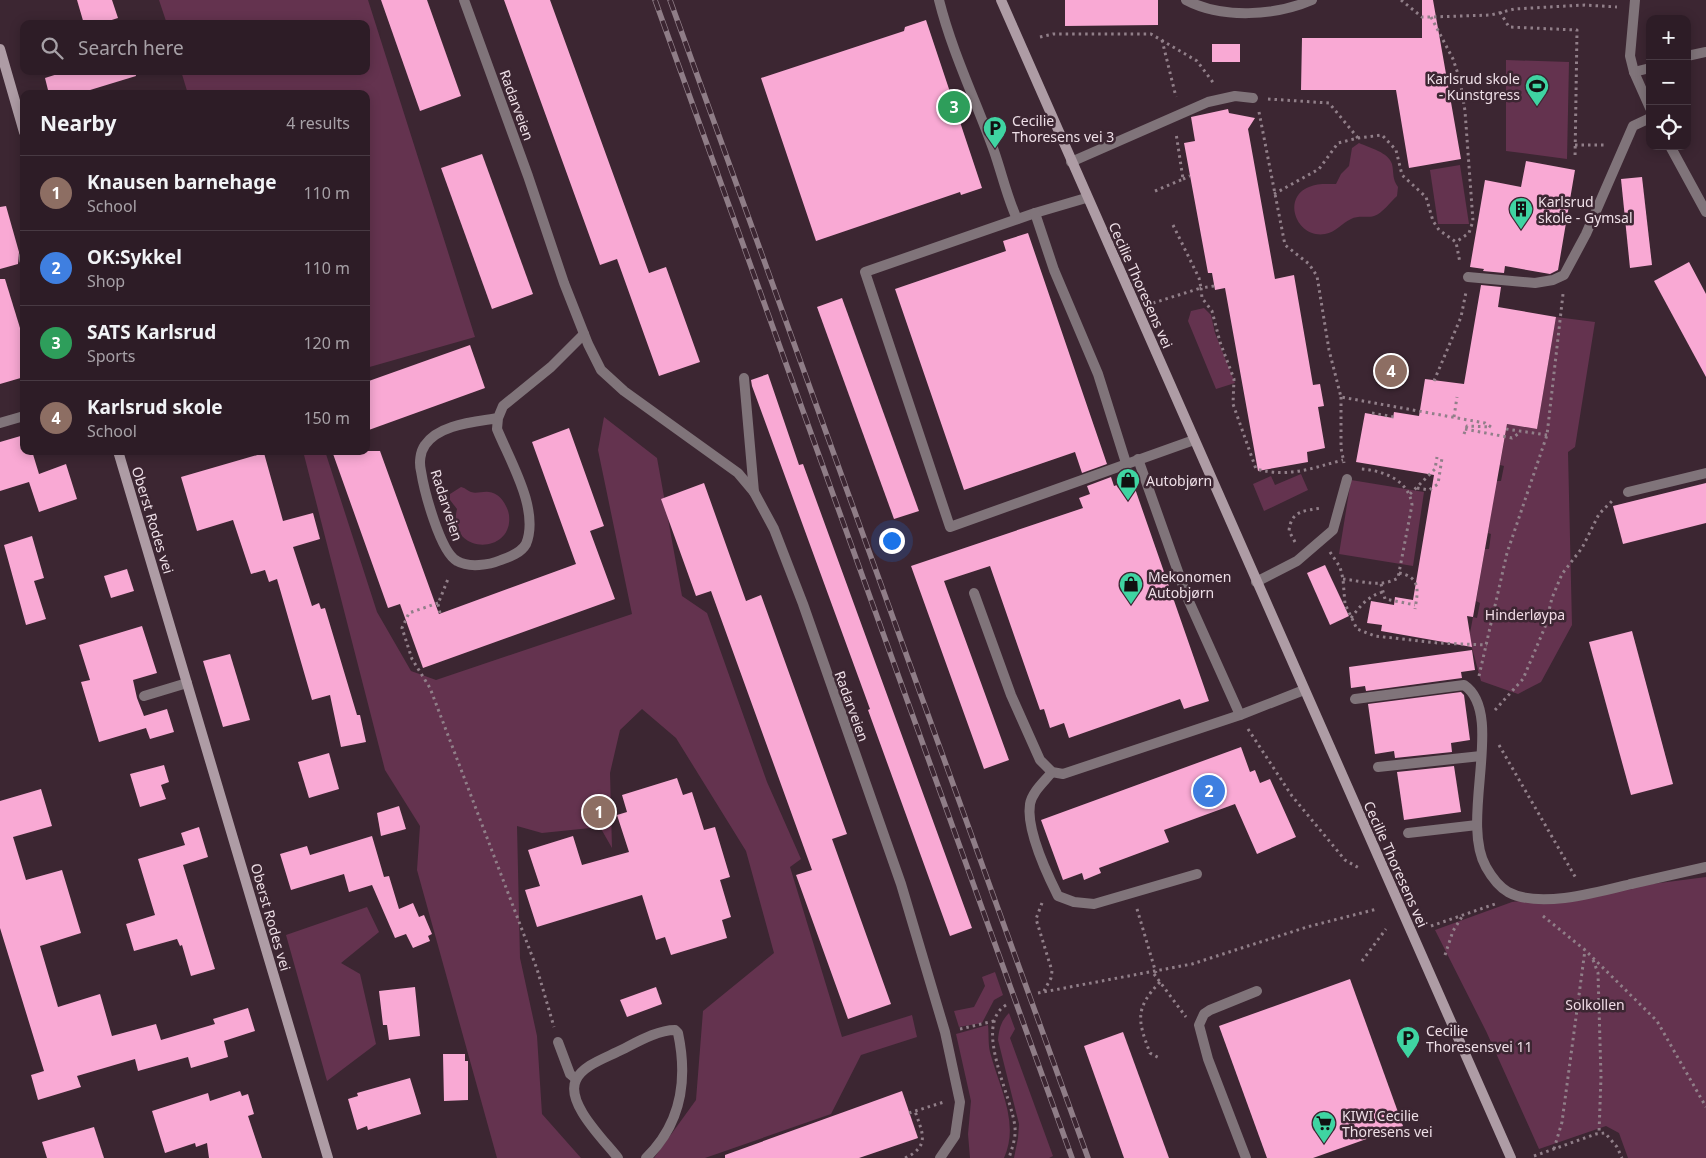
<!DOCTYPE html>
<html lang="en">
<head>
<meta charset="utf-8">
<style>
	:root { --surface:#2d1c26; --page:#392932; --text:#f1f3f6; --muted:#a7a1a7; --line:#483a43; --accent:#3fd4a2 }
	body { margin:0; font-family:"Noto Sans",sans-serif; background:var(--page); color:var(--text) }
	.controls { position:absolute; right:15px; top:15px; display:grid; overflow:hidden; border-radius:10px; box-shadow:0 2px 12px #0003 }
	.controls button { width:45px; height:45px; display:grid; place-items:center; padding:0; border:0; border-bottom:1px solid var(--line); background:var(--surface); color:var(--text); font:25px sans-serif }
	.you { position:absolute; left:891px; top:540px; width:18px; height:18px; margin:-12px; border:4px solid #fff; border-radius:50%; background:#1a73e8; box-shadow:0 0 0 8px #1a73e833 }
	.badge { display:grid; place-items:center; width:32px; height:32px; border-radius:50%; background:var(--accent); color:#fff; font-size:16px; font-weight:700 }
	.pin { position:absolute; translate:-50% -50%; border:2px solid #fff; box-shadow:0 1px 5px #0006 }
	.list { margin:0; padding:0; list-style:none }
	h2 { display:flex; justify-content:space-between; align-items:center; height:65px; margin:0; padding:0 20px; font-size:21px }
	h2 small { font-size:16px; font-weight:400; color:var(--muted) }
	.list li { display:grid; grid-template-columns:32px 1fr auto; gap:15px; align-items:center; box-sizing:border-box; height:75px; padding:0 20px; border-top:1px solid var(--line) }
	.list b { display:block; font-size:19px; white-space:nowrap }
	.list p { margin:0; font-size:16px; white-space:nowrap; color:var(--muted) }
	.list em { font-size:16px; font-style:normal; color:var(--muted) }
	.icon { flex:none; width:28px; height:28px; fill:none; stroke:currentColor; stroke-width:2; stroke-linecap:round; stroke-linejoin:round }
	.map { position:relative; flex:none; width:1706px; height:1158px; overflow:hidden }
	.search { position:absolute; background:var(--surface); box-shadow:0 2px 12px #0003; left:20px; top:20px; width:350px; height:55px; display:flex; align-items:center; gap:12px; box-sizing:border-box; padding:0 18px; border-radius:10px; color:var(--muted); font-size:19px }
	.panel { position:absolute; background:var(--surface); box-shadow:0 2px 12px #0003; left:20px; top:90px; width:350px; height:365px; border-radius:10px }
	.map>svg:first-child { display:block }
</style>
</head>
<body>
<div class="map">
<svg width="1706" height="1158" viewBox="0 0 1706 1158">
	<rect width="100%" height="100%" fill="#3c2632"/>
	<g fill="#64334f">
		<path d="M159,0H368L475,337L366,368V94H188L181,71H366V24H167Z"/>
		<path d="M1506,60L1569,62L1567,159L1506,151Z"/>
		<path d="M1359,143C1370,148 1388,152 1392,164C1394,173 1392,179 1398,187L1397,196C1391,201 1382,214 1374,216C1367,218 1358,215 1351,219C1342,223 1336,232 1325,234C1297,239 1281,198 1309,187C1317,183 1327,184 1336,184L1341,174L1349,166L1352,148Z"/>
		<path d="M1460,165L1469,224H1438L1430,170Z"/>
		<path d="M1204,308L1211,315L1215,333L1235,383L1216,389L1188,321L1191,311Z"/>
		<path d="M1556,317L1595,322L1575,447L1568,452L1572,625L1541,682L1518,694L1481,681L1472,648L1468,644L1473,617L1477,618L1480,603L1476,601L1485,549H1489L1491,534L1488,533L1496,481H1501L1504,466L1500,465L1507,424L1537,429Z"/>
		<path d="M604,417L657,458L682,596L707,613L767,782L801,859L790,867L842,1037L912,1015L917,1037L861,1055L831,1114L705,1158H654L696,1100L703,1011L774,953L746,851L676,738L642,709L620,730L610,773L612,848L600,827L542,833L517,826L520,958L537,1036L542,1114L581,1158H497L417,870L420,826L385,770L303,451H325L377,612L411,671L436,680L632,614L598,450Z"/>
		<path d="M1301,474L1308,490L1264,511L1253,484L1271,476L1275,485Z"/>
		<path d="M1351,480L1424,492L1413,566L1339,554Z"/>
		<path d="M461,487C466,488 466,490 471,492C478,495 487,488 497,495C503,499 508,508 509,515C514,556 446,555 457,509L450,500V494Z"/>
		<path d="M1706,877V1158H1628L1619,1133L1606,1126L1539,1149L1486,1031L1435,930L1512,902Z"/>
		<path d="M367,907L379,932L341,963L360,974L376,1044L327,1081L286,935Z"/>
		<path d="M995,972L1003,995L994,1000L982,1023L959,1027L954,1011L974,1007L985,986L982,977Z"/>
		<path d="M1009,1013L1015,1029L1010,1038L1053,1156L1049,1158H1014L1018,1138L1019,1124L998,1040C999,1029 1001,1021 1009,1013Z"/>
		<path d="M988,1025C989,1035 988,1043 990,1052C999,1087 1020,1123 1004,1158H970L968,1134L971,1101L956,1034Z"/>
	</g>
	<g fill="#f9a9d4">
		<path d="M77,0H112L118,18L99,24H84Z"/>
		<path d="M381,0H427L461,96L420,111Z"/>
		<path d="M504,0H550L649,273L666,267L700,362L659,376L617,259L600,265Z"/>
		<path d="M1065,0H1158V25L1065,26Z"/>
		<path d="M1422,0H1433L1461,159L1409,168L1396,90H1301L1302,38H1422Z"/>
		<path d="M926,20L982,188L961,195L960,192L816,241L761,78L904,31L905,27Z"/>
		<rect x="1212" y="44" width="28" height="18"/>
		<path d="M67,71H135L136,76L77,94H49L45,78Z"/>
		<path d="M1228,109L1229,113L1255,118L1248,129L1275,279L1294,275L1313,385L1320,384L1324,406L1318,407L1325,448L1307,452L1308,462L1258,471L1225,288L1215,290L1212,273H1208L1184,143L1195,141L1191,117Z"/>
		<path d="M482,154L533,294L492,309L441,168Z"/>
		<path d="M1526,161L1575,170L1558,270L1550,274L1505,266L1504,273L1483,271L1484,269L1470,267L1485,180L1521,187Z"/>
		<path d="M1642,177L1652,265L1630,268L1621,179Z"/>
		<path d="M6,206L19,252L18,264L0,269V207Z"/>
		<path d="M1028,233L1107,464L1082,473L1075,452L964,490L895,289L1006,251L1003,241Z"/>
		<path d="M1689,262L1706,294V377L1654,281Z"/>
		<path d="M0,279H5L24,341V377L0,384Z"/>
		<path d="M1481,285L1501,287L1498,307L1556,317L1537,429L1507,424L1473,617L1467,616L1472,647L1381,631L1382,625L1367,623L1371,601L1394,605L1395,597L1413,600L1434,475L1356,462L1365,413L1393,418L1394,412L1419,416L1425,379L1464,384Z"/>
		<path d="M842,298L919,511L894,519L817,307Z"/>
		<path d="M470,345L485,388L366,431V382Z"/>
		<path d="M768,374L799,465L803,464L972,928L950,936L868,710L870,709L752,386L751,380Z"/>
		<path d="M569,428L604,526L590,531L615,599L423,668L400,604L388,608L332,451H380L439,614L576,564L532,442Z"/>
		<path d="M24,435V451H32L39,474L66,464L77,499L39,512L29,482L0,491V442Z"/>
		<path d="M264,453L283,521L313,513L320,539L293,547L312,606L319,603L321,609L325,608L357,715H360L366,742L341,747L330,695L312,700L277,579L269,582L265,570L251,574L233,520L197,531L181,477Z"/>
		<path d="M1111,477L1114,486L1132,480L1209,701L1184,709L1180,699L1069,738L1064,723L1050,728L1044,709L1040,710L990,566L944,581L1009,760L984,769L911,566L1083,508L1079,498L1090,494L1087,486Z"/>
		<path d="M704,483L746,601L761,595L847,834L832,839L891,1004L848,1019L796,875L812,870L711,591L696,596L661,499Z"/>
		<path d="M1706,483V523L1623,544L1613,506Z"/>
		<path d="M32,536L44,578L34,581L46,619L26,625L4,545Z"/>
		<path d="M1325,565L1349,616L1330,625L1307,573Z"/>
		<path d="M127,569L134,591L111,598L104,576Z"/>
		<path d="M142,626L157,673L133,680L137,698L144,716L167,709L174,732L150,739L146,728L99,742L81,682L90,680L79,645Z"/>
		<path d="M1632,631L1673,784L1631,795L1589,642Z"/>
		<path d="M1472,650L1475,670L1461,672L1462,678L1366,691L1365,686L1351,688L1349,667Z"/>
		<path d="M230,654L250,720L223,727L203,661Z"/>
		<path d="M1461,692L1464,695L1470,740L1451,743L1452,752L1395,758L1394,751L1375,754L1368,704Z"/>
		<path d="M1241,747L1250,772L1255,770L1260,783L1270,779L1296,837L1257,854L1235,804L1164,830L1169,842L1099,868L1101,873L1084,880L1082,873L1063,880L1041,820Z"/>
		<path d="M329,753L339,789L309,798L298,762Z"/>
		<path d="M164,765L169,782L161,785L166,799L140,807L130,774Z"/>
		<path d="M1454,766L1461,812L1404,820L1397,772Z"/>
		<path d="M677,778L683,795L692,792L704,830L715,827L730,877L720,880L731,917L722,920L727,938L671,955L665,937L656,940L642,895L537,927L525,890L540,886L528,850L573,836L582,865L629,852L617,815L627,812L622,795Z"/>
		<path d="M41,789L52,826L13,837L26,880L62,870L81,933L40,946L58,1007L100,994L112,1036L156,1024L161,1040L215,1024L213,1019L248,1008L255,1031L224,1041L228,1057L191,1068L188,1057L138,1071L135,1059L77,1076L81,1087L38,1100L31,1075L44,1071L0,928V801Z"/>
		<path d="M399,806L406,829L381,836L377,813Z"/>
		<path d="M199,827L208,857L183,865L215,969L191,976L182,945L180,946L177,939L134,951L126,924L155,915L138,859L185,845L181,833Z"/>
		<path d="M372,836L384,877L389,876L399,909L413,903L419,917L424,915L432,934L428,936L430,941L413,948L406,934L395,938L372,885L349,892L344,874L291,890L280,854L307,846L310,855Z"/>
		<path d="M1350,979L1403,1126L1313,1158H1267L1219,1026Z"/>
		<path d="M415,987L420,1036L389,1040L387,1025H383L379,991Z"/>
		<path d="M656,987L662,1004L627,1017L620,1000Z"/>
		<path d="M1123,1032L1169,1158H1124L1084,1046Z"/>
		<path d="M443,1054H465V1061H468V1100L444,1101Z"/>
		<path d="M410,1078L421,1114L368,1130L367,1126L357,1130L348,1099L358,1096L357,1093Z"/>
		<path d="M240,1091L242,1096L248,1094L254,1114L248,1116L262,1158H209L207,1143L196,1147L195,1143L165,1153L152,1111L208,1093L210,1101Z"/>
		<path d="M902,1091L918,1138L859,1158H725V1155Z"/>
		<path d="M94,1127L104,1158H47L42,1142Z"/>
	</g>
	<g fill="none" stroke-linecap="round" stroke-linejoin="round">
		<g stroke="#917f89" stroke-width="3" stroke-dasharray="2.5 4" stroke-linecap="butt">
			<path d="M1401,0L1422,17H1431L1491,15L1514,9L1585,5L1617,7"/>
			<path d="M1500,12L1509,27L1577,30L1575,159"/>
			<path d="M1431,17L1453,59L1460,80L1465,111L1473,221L1469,233L1456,242"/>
			<path d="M1040,37L1053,34H1151L1197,61L1215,85"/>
			<path d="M1162,40L1176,97"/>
			<path d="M1268,99L1329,103L1358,138"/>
			<path d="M1259,112L1285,245L1309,264L1317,276L1329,350L1341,397L1485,423L1491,427"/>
			<path d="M1575,145H1607"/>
			<path d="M1183,179L1190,176"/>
			<path d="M1155,191L1183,179L1176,133"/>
			<path d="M1274,194L1319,169L1338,143L1358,138L1382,135L1396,150L1402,175L1426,197L1433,221L1439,230L1456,242L1460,263"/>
			<path d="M1214,286L1201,288L1202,298L1212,311L1220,342L1234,379L1233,404L1256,469C1289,478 1312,468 1343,460"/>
			<path d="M1153,303L1201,288L1199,278L1172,223"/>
			<path d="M1434,381L1461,317L1466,292"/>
			<path d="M1341,397V448L1344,463"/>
			<path d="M1372,413L1394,417"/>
			<path d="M1454,417L1457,397"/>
			<path d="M1465,429L1512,438L1521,432"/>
			<path d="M1506,429L1547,435"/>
			<path d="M1464,434L1467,426L1491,427"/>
			<path d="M1417,488L1429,490L1438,484L1442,458"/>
			<path d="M1410,494L1435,469L1437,457"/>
			<path d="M1295,542L1289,531C1291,510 1305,511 1321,508"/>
			<path d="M1330,552L1340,567L1343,579L1345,604L1357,629L1375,636L1438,643L1487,645"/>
			<path d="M1399,573C1421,577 1418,591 1415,609"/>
			<path d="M1343,579C1362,581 1380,588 1398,578L1412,505C1409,480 1383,470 1360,469"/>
			<path d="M1381,584L1385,599L1415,605"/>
			<path d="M438,603L409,613L402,628L412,659L430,688L537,969L554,1027"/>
			<path d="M440,613L438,604L448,579"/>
			<path d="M1351,618C1360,606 1368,596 1383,592"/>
			<path d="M1479,676L1507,553L1547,435L1563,294"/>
			<path d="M1495,710L1523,679L1545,627L1552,598L1562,574L1582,548L1599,514L1614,499"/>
			<path d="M1248,729L1292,796L1345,860L1359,868"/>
			<path d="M1499,745L1577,880"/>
			<path d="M1042,903L1036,919L1052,971L1051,978L1044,991"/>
			<path d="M1137,909L1156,973"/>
			<path d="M1543,916L1585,950L1657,1021L1706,1107"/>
			<path d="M1431,926L1495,904"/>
			<path d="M1445,955L1453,931L1463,915"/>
			<path d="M1593,960L1598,973L1601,1077L1599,1133"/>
			<path d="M1362,961L1386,929"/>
			<path d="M1154,974L1186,1017"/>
			<path d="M1160,982C1134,1009 1138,1021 1150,1053L1161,1059"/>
			<path d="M1038,993L1192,964L1307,927L1377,909"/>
			<path d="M1006,1005C972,1026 1013,1098 1015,1128C1016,1138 1012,1148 1009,1158"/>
			<path d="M960,1029L994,1021"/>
			<path d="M909,1113L944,1102"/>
			<path d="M1554,1149L1562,1122L1585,950"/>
			<path d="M1534,1156L1596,1134L1605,1133L1617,1147L1622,1158"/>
			<path d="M905,1158C931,1146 922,1132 915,1111"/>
		</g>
		<g stroke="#80747a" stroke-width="10">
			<path d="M939,0C952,52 976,101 994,151C1002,174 1007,197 1017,219"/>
			<path d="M1186,0C1222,19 1275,16 1312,0"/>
			<path d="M1071,162L1208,102L1235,96L1253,98"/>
			<path d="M1086,198L1035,213L865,272L950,527L1194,440"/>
			<path d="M1035,213L1054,270L1098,374L1126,463"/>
			<path d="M24,256V260"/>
			<path d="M1468,277L1535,283L1553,280L1564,275L1586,234L1633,126L1650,118"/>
			<path d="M744,378L754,492"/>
			<path d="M1138,459L1187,597L1240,715"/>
			<path d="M1628,492L1706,473"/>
			<path d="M1256,582L1297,561L1333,530L1347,479"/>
			<path d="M974,593L1011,695L1040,760L1052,772L1063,774L1240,715L1304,690"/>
			<path d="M144,696L187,683"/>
			<path d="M1355,699L1464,685C1506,713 1459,820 1486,867C1491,876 1498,886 1508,892C1539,909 1599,892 1631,884"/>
			<path d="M1378,767L1481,756"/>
			<path d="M1052,772C1044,782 1032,792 1030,804C1026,829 1047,874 1058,896L1074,902L1094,904L1197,874"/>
			<path d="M1408,833L1477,825"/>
			<path d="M558,1042L570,1074L576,1079"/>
			<path d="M618,1158C605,1141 565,1103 576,1080C582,1066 605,1058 617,1052C634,1044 656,1030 675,1030L678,1033C688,1080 681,1124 646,1158"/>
			<path d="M1246,1158L1208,1059L1199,1025L1204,1014L1210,1010L1257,991"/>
		</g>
		<g stroke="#80747a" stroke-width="10">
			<path d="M464,0L528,176L564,283L588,344L601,370L624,391L738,473L754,492L774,529L803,604L901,884L945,1032L960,1102L955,1136L940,1158"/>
			<path d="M1635,0L1630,56L1634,72L1650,108"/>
			<path d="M1687,56L1706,52"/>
			<path d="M1634,72L1650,68"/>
			<path d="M1670,146L1706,212"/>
			<path d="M498,418C475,422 439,424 425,445C420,452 419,463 421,471C424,490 440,552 457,561C469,568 489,565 501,560C510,557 521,553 526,544C540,510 510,461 497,429L498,418L503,406L551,367L584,334"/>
			<path d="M0,423L24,416"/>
			<path d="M1631,884L1706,867"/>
		</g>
		<g stroke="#ae9ca5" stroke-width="10">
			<path d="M1001,0L1511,1158"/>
			<path d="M0,49L24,132"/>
			<path d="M118,451L328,1158"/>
		</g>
		<g stroke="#8f7d87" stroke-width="5.5">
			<g id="rail">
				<path d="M655,0L1072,1158"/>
				<path d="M670,0L1088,1158"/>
			</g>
		</g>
		<use href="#rail" stroke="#3c2632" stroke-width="4" stroke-dasharray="11" stroke-linecap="butt"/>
	</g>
	<defs>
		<g id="stadium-pin" transform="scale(1.25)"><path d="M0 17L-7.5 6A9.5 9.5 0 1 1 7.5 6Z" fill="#3fd4a2" stroke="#3c2632"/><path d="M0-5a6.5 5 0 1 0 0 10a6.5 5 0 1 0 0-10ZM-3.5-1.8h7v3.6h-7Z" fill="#111"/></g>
		<g id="parking-pin" transform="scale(1.25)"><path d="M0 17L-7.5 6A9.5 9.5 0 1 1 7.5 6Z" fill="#3fd4a2" stroke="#3c2632"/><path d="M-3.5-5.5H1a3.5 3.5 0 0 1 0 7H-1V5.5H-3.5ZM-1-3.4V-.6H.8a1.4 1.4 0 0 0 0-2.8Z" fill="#111"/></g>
		<g id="building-pin" transform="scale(1.25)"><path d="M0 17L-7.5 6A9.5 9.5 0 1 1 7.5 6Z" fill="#3fd4a2" stroke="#3c2632"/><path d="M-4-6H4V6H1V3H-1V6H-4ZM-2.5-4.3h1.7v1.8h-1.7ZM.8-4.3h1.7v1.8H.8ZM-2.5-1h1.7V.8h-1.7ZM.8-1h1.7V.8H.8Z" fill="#111"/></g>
		<g id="shop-pin" transform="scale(1.25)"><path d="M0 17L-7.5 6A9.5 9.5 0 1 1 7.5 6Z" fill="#3fd4a2" stroke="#3c2632"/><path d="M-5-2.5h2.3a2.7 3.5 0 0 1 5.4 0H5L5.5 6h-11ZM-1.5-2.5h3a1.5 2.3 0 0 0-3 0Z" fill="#111"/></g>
		<g id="supermarket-pin" transform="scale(1.25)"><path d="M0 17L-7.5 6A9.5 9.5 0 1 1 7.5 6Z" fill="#3fd4a2" stroke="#3c2632"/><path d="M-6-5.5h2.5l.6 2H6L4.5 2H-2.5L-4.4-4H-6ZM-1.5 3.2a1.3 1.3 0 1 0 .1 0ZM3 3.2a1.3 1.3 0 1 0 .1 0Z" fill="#111"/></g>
	</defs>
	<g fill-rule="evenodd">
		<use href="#stadium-pin" x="1537" y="86"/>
		<use href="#parking-pin" x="995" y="128"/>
		<use href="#building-pin" x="1521" y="209"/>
		<use href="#shop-pin" x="1128" y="480"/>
		<use href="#shop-pin" x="1131" y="584"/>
		<use href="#parking-pin" x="1408" y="1038"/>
		<use href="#supermarket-pin" x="1324" y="1123"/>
	</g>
	<g text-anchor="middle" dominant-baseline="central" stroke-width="5" stroke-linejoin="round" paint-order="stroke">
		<g font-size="14" fill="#eedfe7" stroke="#3c2632" text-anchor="start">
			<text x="1520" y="78" text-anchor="end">Karlsrud skole<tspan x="1520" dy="16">- Kunstgress</tspan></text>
			<text x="1012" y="120">Cecilie<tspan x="1012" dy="16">Thoresens vei 3</tspan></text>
			<text x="1538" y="201">Karlsrud<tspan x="1538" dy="16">skole - Gymsal</tspan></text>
			<text x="1146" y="480">Autobjørn</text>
			<text x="1148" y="576">Mekonomen<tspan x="1148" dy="16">Autobjørn</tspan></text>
			<text x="1426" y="1030">Cecilie<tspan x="1426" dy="16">Thoresensvei 11</tspan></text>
			<text x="1342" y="1115">KIWI Cecilie<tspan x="1342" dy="16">Thoresens vei</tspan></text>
		</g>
		<g font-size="14" fill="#eedfe7" stroke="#3c2632">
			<text transform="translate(517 105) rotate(70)">Radarveien</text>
			<text transform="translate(1141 285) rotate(66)">Cecilie Thoresens vei</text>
			<text transform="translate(447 505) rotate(72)">Radarveien</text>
			<text transform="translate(153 520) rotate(73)">Oberst Rodes vei</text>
			<text transform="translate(852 706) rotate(70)">Radarveien</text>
			<text transform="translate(1396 864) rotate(66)">Cecilie Thoresens vei</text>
			<text transform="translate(271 917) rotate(74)">Oberst Rodes vei</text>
		</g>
		<g font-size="14" fill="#f1dce6" stroke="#3c2632">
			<text x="1525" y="614">Hinderløypa</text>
			<text x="1595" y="1004">Solkollen</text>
		</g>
	</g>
</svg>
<div class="controls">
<button>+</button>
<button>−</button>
<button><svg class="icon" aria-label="locate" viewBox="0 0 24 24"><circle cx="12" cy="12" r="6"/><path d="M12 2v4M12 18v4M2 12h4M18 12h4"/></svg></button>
</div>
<div class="you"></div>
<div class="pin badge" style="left:599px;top:812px;background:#8d6e63">1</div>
<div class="pin badge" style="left:1209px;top:791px;background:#3f7fe0">2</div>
<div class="pin badge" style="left:954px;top:107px;background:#2e9e5b">3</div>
<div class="pin badge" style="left:1391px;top:371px;background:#8d6e63">4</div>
<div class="search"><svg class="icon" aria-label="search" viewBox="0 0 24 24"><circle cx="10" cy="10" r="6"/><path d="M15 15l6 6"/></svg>Search here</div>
<section class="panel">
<h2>Nearby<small>4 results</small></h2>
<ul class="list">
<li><span class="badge" style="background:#8d6e63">1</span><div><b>Knausen barnehage</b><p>School</p></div><em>110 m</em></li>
<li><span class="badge" style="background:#3f7fe0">2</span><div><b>OK:Sykkel</b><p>Shop</p></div><em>110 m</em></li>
<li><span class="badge" style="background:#2e9e5b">3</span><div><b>SATS Karlsrud</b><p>Sports</p></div><em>120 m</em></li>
<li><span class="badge" style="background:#8d6e63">4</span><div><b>Karlsrud skole</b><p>School</p></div><em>150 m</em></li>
</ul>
</section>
</div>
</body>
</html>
